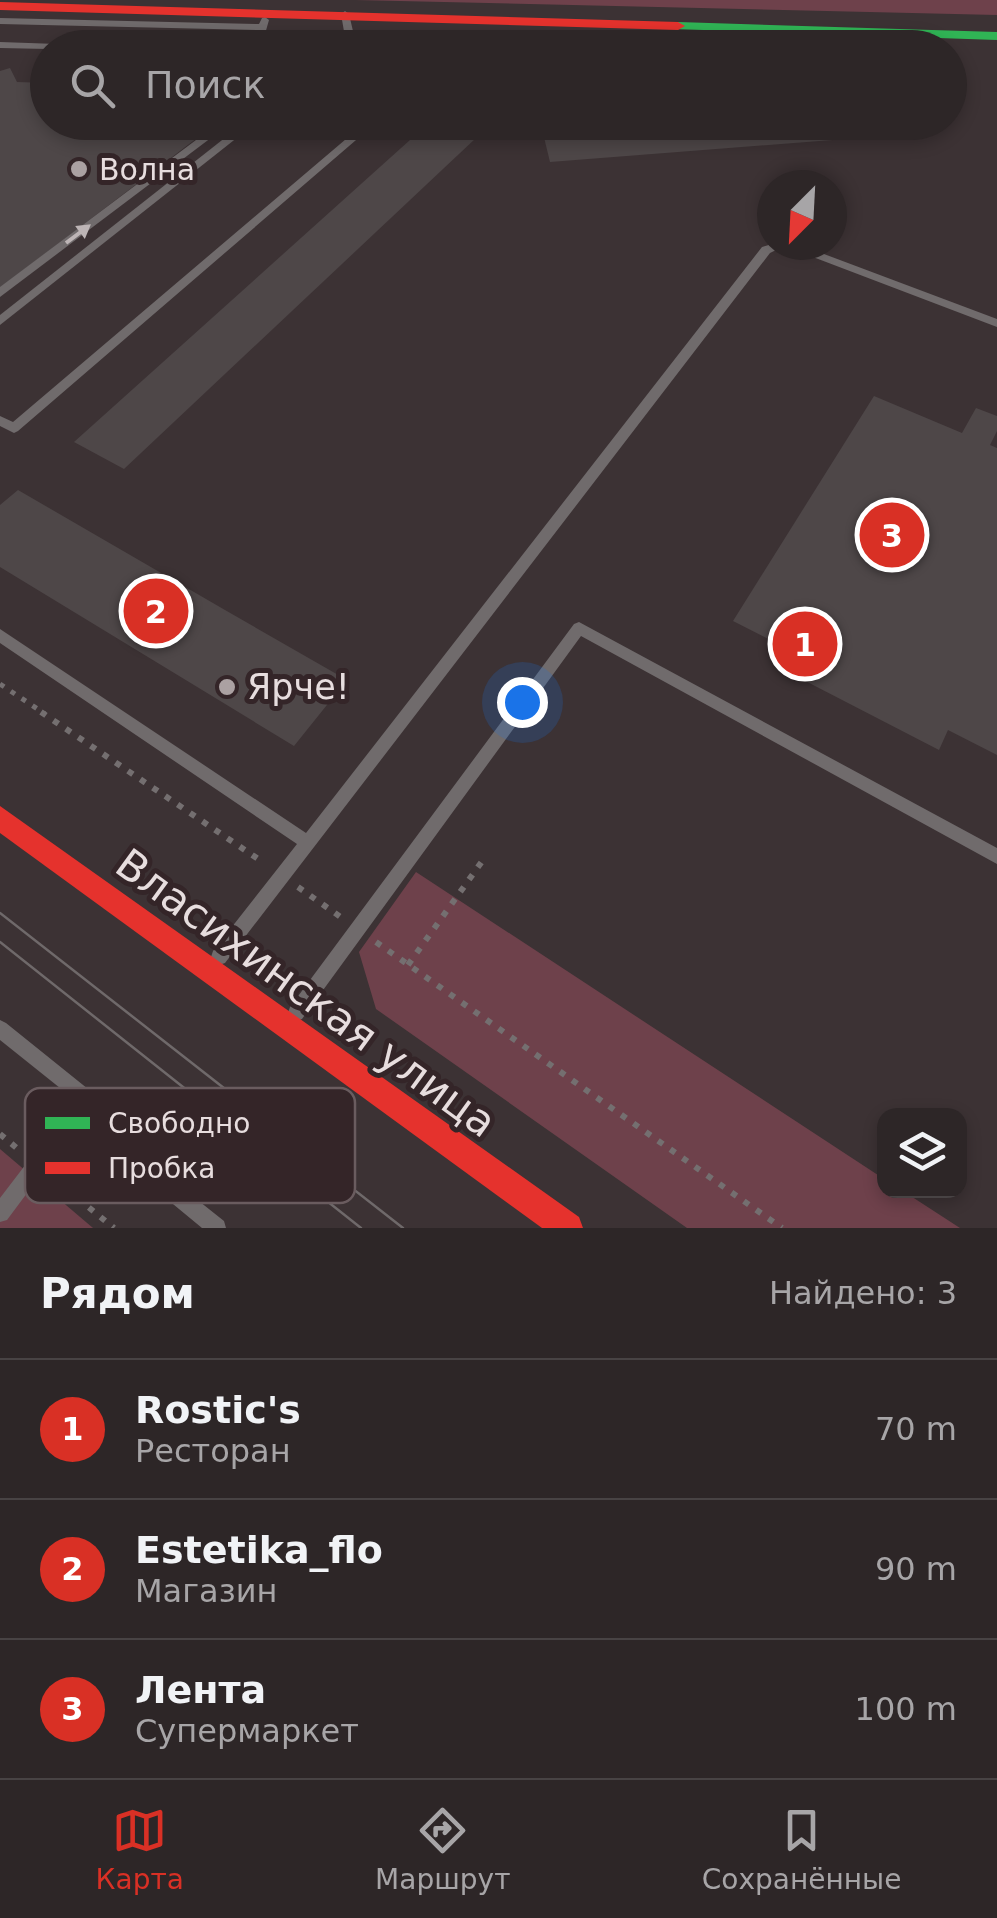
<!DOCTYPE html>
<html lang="ru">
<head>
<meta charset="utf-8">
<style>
	:root { --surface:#2d2627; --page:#393233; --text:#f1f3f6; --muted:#a7a5a7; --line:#484344; --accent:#d93025 }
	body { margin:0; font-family:"DejaVu Sans",sans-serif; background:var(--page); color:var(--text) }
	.controls { position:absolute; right:30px; bottom:30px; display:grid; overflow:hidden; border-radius:20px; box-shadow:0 5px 15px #0003 }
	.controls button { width:90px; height:90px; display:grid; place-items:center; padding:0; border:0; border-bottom:2px solid var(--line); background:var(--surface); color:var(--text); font:50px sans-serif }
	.compass { position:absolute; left:757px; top:170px; width:90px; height:90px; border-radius:50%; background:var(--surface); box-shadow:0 5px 15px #0003; rotate:204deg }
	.you { position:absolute; left:522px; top:702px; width:35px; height:35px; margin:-25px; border:8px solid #fff; border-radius:50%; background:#1a73e8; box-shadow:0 0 0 15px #1a73e833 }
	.badge { display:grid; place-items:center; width:65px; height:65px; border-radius:50%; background:var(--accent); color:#fff; font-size:32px; font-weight:700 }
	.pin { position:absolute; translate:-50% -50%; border:5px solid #fff; box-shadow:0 2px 10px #0006 }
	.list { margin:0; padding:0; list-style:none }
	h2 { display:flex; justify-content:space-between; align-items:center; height:130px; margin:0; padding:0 40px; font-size:42px }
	h2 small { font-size:32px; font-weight:400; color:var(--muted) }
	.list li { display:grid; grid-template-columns:65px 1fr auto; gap:30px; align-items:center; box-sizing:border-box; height:140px; padding:0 40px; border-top:2px solid var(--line) }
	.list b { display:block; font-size:38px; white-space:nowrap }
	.list p { margin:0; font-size:32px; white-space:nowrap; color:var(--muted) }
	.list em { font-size:32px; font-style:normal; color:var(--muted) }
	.icon { flex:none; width:55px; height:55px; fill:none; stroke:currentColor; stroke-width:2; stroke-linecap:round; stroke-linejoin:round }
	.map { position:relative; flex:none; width:997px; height:1228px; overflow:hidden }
	.search { position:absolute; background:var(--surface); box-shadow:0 5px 15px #0003; left:30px; right:30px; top:30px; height:110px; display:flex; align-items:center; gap:25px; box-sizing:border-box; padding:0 35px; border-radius:55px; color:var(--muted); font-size:38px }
	.sheet { height:550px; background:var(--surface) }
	nav { display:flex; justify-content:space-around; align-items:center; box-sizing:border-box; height:140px; border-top:2px solid var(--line); background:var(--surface); font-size:28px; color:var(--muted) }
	nav a { display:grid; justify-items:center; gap:5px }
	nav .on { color:var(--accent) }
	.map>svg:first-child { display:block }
</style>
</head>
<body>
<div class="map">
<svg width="997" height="1228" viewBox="0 0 997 1228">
	<rect width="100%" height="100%" fill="#3c3234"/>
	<g fill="#6e414b">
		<path d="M355,0H997V15Z"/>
		<path d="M416,872L884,1179V1190L903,1191L960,1228H687L376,1009L359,952Z"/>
		<path d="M0,1149L93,1228H0Z"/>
	</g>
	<g fill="#4e4748">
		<path d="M10,68L17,82L48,83V122H218L0,288V71Z"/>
		<path d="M430,122H493L124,469L74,442Z"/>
		<path d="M630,122H929L935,132L550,162L542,129Z"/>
		<path d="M874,396L962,433L976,408L997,416V431L990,445L997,448V755L948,730L939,750L786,671L796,653L733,621Z"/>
		<path d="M18,490L225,610L347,680L294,746L0,567V505Z"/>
	</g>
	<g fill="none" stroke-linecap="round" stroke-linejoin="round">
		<path stroke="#746f70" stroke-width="5" stroke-dasharray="5 8" stroke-linecap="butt" d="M0,684L45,714"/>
		<g stroke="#746f70" stroke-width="6" stroke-dasharray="6 9" stroke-linecap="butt">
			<path d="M41,712L264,863"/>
			<path d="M298,887L342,918"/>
			<path d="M376,942L782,1228"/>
			<path d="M408,965L483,860"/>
			<path d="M0,1134L19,1150"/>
			<path d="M54,1179L114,1228"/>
		</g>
		<g fill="#706b6c" fill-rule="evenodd">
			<path d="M345,11L349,14L356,44L353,48H343L346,43L341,14Z"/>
			<path d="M265,17L269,20L261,48H252L257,30L0,24V18L259,24L262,18Z"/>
			<path d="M0,42L86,45L90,48H48V49L0,48Z"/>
			<path d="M220,122H232L0,297V287Z"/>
			<path d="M245,122H257L0,325V315Z"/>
			<path d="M366,122H377L18,431L14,433L0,426V416L13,422Z"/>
			<path d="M772,244L800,245L997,319V327L784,246L770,253L225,963L219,965L213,963L211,957L213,951L297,844L0,643V629L306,833L762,247Z"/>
			<path d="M579,622L997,848V864L581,636L302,1019L296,1021L290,1019L288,1013L290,1007L574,624Z"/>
			<path d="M0,1020L6,1023L93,1093L122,1140L224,1221L226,1228H202L110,1152L86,1114L7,1220L0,1222V1198L75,1100L0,1040Z"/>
		</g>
		<path fill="#30b455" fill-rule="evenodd" d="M678,22L997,32V40L673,29L671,26Z"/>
		<g fill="#e5322d" fill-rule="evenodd">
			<path d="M0,2L678,22L685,26L678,30L0,10Z"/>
			<path d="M0,806L579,1217L583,1228H542L0,833Z"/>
		</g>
		<g stroke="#6f696a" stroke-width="2.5">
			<path d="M0,913L403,1228"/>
			<path d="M0,942L361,1228"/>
		</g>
	</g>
	<defs><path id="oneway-solid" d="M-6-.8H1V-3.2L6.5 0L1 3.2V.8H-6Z" transform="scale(2.5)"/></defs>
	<use fill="#bdb5b6" href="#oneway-solid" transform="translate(78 234) rotate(-37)"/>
	<g fill="#aba1a2" stroke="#342528" stroke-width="4">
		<circle cx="79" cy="169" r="10"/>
		<circle cx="227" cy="687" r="10"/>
	</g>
	<g text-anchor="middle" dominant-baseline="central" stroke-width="10" stroke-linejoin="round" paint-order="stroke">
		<g font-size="30" fill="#e7ddde" stroke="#342528" text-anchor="start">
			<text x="99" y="169">Волна</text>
		</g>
		<g font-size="35" fill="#e7ddde" stroke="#342528" text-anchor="start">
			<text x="247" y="687">Ярче!</text>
		</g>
		<g font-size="42" fill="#e7ddde" stroke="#342528">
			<text transform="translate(306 993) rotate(36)">Власихинская улица</text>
		</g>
	</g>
	<rect x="25" y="1088" width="330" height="115" rx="15" fill="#342528" stroke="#6a5c5f" stroke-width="2.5"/>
	<rect x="45" y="1117" width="45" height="12" fill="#30b455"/>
	<rect x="45" y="1162" width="45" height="12" fill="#e5322d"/>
	<g font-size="28" fill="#e7ddde">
		<text x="108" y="1133">Свободно</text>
		<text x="108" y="1178">Пробка</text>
	</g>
</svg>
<div class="controls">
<button><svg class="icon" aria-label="layers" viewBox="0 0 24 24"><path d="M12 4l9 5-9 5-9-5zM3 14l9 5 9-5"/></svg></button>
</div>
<svg class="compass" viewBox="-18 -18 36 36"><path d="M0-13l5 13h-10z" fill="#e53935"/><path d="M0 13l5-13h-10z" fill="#a7a5a7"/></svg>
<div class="you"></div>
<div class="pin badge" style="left:805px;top:644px">1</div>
<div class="pin badge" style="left:156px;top:611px">2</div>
<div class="pin badge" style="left:892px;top:535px">3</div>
<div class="search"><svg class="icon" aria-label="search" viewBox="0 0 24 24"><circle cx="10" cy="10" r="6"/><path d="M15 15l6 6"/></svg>Поиск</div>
</div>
<section class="sheet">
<h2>Рядом<small>Найдено: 3</small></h2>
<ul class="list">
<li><span class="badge">1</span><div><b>Rostic's</b><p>Ресторан</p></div><em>70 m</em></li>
<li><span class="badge">2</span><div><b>Estetika_flo</b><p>Магазин</p></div><em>90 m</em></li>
<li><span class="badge">3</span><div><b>Лента</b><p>Супермаркет</p></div><em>100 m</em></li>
</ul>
</section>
<nav>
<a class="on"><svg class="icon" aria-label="map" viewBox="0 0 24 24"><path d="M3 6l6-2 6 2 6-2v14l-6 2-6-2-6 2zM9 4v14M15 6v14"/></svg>Карта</a>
<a><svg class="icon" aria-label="directions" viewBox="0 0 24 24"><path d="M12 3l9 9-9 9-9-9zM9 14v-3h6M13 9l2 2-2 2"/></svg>Маршрут</a>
<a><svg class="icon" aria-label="saved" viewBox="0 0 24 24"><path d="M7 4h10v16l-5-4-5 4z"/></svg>Сохранённые</a>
</nav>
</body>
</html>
